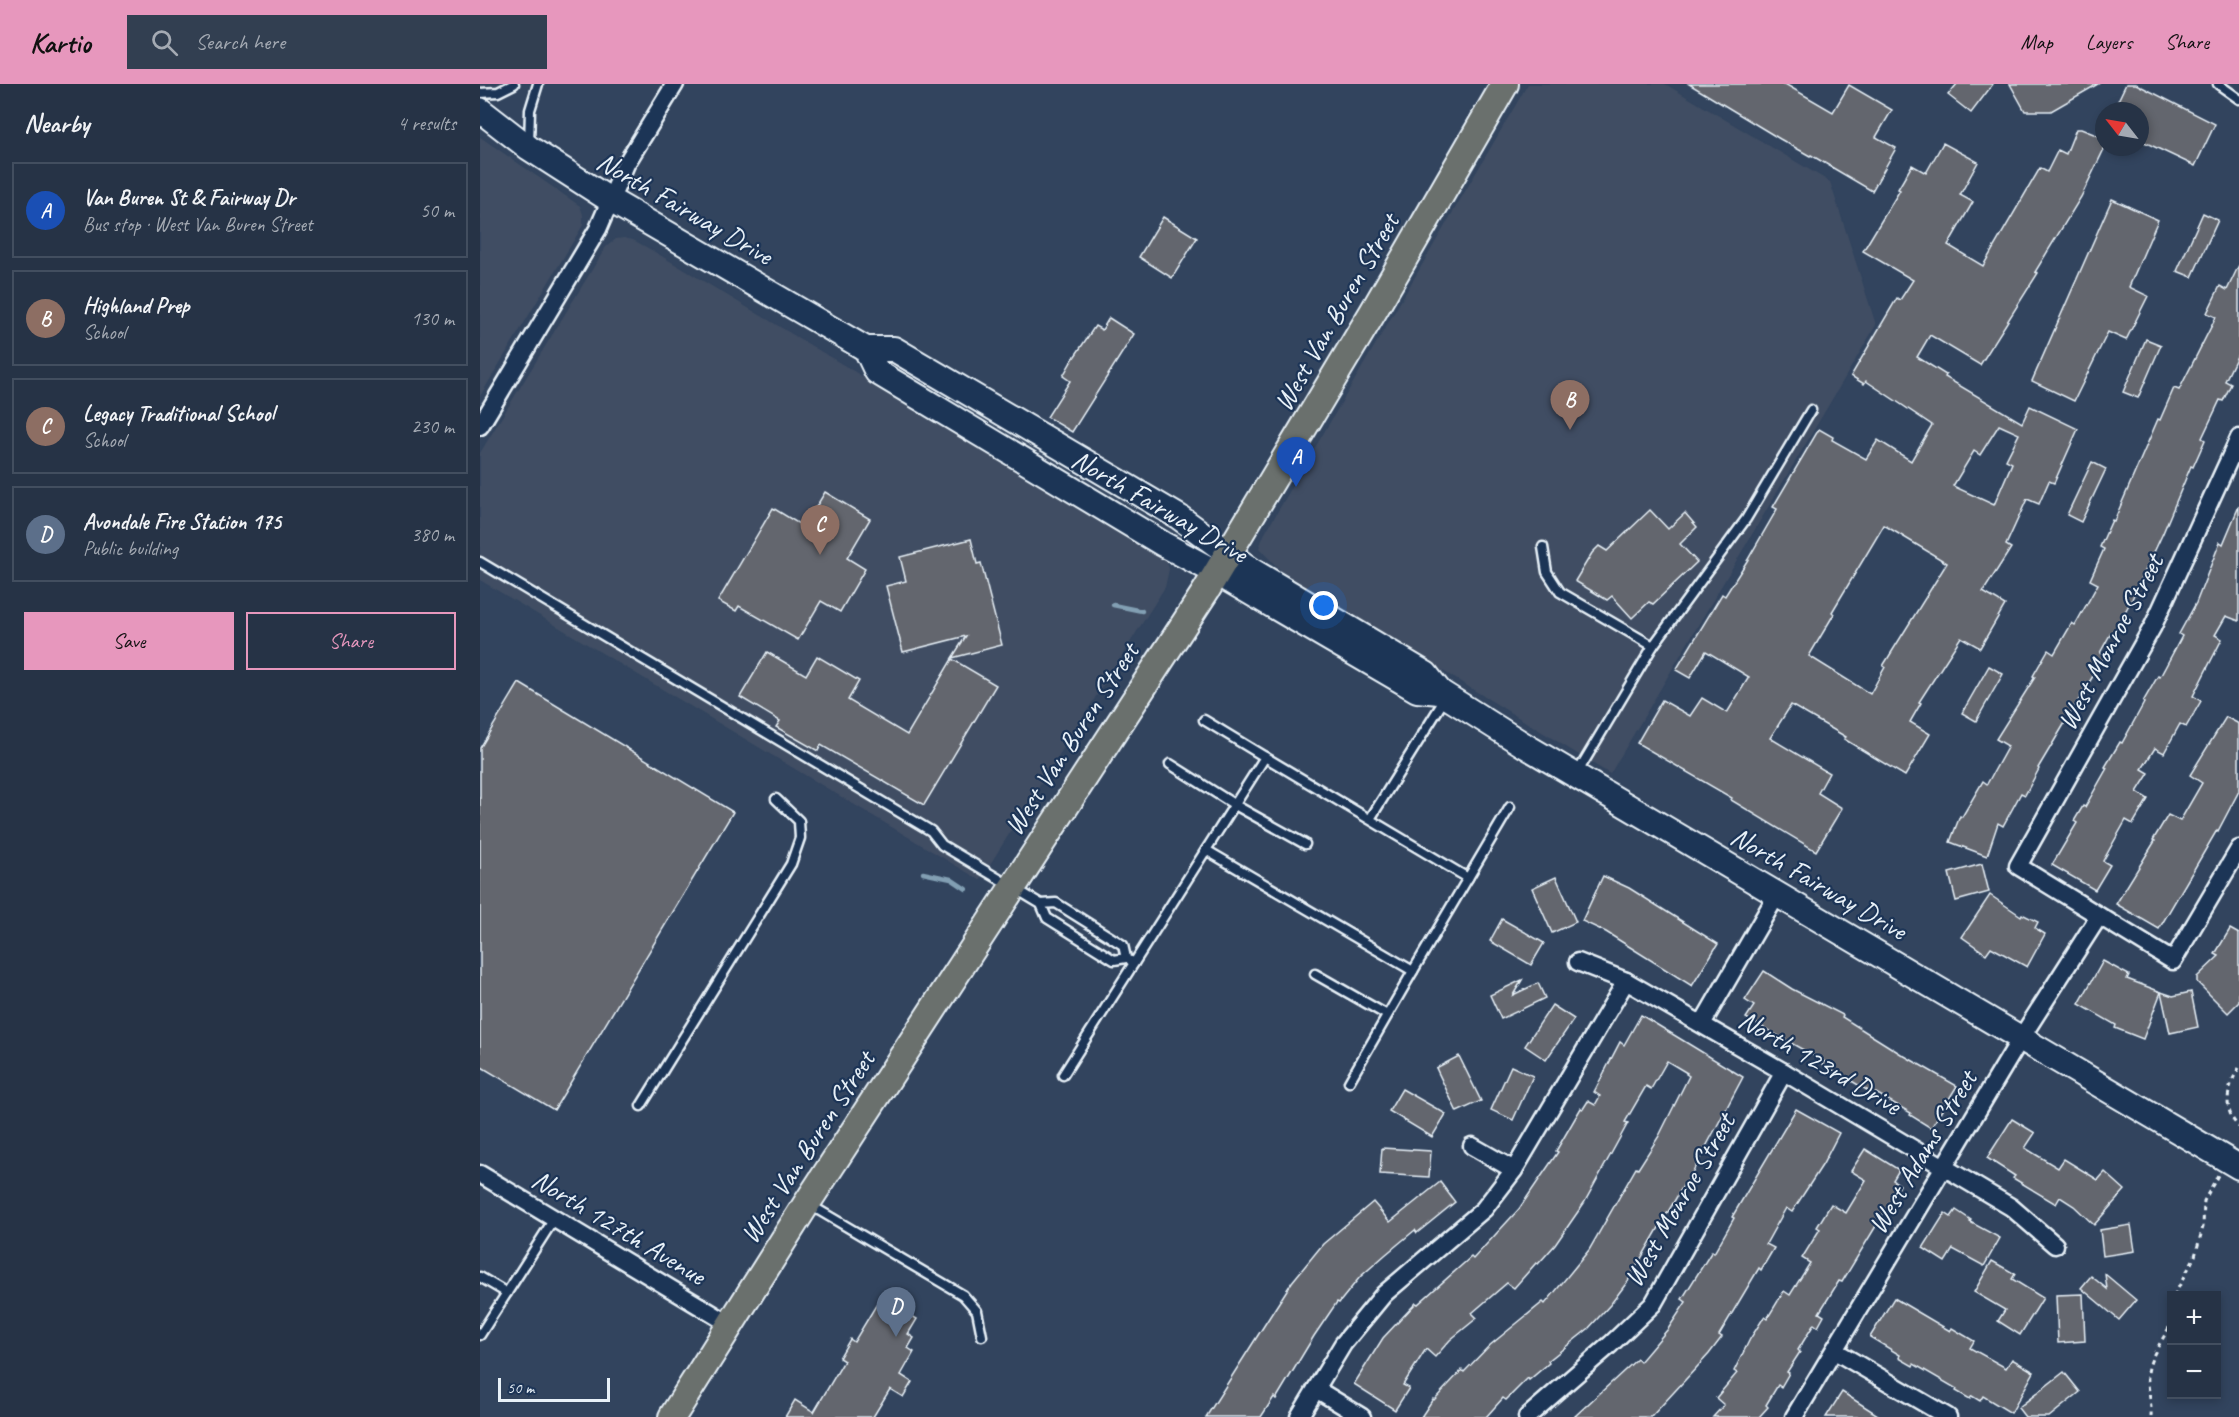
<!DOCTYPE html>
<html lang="en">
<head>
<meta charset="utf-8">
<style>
	:root { --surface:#263346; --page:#323f51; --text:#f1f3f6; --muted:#a4aab3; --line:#424e5f; --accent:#e797bd }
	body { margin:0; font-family:Caveat,sans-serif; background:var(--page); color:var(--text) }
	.controls { position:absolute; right:18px; bottom:18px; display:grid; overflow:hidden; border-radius:0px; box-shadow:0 3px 9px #0003 }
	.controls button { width:54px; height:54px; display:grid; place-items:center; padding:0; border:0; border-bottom:2px solid var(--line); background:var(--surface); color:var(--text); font:30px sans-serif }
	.compass { position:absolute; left:1615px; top:18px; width:54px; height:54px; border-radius:50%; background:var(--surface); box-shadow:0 3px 9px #0003; rotate:301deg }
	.scale { position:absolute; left:18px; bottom:15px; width:112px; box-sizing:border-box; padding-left:6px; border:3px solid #e8f1f8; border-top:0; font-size:16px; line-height:21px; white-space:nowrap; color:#e8f1f8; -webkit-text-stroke:4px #1d3557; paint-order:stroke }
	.you { position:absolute; left:844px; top:522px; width:21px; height:21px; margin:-15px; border:4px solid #fff; border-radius:50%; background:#1a73e8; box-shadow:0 0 0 9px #1a73e833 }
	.badge { display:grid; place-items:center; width:39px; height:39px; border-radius:50%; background:var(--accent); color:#fff; font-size:20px; font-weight:700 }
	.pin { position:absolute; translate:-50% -50px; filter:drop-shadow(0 2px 3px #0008) }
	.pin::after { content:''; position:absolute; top:32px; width:21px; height:18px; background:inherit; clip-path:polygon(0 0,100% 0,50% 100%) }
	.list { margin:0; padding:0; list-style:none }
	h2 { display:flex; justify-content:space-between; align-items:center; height:78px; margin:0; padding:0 24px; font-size:26px }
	h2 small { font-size:20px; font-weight:400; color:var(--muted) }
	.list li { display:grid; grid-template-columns:39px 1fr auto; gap:18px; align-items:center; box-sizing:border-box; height:96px; margin:0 12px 12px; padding:0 12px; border:2px solid var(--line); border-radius:0px }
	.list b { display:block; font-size:22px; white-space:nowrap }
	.list p { margin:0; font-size:20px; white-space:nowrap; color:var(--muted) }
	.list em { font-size:20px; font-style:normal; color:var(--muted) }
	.actions { display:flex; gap:12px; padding:18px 24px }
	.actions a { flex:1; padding:14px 0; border:2px solid var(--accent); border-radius:0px; text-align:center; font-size:21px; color:var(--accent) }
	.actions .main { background:var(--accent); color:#111 }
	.icon { flex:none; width:33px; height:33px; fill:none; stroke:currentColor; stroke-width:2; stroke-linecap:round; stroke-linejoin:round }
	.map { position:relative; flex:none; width:1759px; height:1333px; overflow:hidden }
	header { display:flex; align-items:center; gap:36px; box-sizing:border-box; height:84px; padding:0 30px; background:var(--accent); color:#111 }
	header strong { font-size:28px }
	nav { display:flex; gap:33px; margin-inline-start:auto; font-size:21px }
	.search { width:420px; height:54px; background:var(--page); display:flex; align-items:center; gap:15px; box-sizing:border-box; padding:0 21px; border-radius:0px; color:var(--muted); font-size:22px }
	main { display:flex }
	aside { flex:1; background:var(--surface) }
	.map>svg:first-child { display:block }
</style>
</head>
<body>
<header>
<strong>Kartio</strong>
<div class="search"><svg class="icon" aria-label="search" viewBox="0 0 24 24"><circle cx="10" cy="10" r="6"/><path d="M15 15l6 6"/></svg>Search here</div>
<nav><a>Map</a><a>Layers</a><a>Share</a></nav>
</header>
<main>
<aside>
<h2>Nearby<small>4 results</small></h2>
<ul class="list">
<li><span class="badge" style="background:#1a4fb4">A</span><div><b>Van Buren St &amp; Fairway Dr</b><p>Bus stop · West Van Buren Street</p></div><em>50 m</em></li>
<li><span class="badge" style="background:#8d6e63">B</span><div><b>Highland Prep</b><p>School</p></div><em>130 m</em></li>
<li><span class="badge" style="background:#8d6e63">C</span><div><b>Legacy Traditional School</b><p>School</p></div><em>230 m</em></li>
<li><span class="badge" style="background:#5c6f8a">D</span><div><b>Avondale Fire Station 175</b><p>Public building</p></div><em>380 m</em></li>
</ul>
<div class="actions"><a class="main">Save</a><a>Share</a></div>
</aside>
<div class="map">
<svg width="1759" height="1333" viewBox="0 0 1759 1333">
	<rect width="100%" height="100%" fill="#32445e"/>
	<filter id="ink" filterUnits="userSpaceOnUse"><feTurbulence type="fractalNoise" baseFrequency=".0167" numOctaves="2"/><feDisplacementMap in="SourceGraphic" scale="12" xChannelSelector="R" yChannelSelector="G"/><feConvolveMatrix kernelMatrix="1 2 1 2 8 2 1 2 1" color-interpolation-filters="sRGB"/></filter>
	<g filter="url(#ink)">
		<g fill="#414e63">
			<path d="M1048,0H1185L1350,98L1396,241L1130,690L801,487L779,464L784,451Z"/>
			<path d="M0,53L100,122L103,131V141L0,312Z"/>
			<path d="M144,154L153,156L168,164L672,466L686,476L689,485L685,503L500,796L0,496V369L126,163L136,155Z"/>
		</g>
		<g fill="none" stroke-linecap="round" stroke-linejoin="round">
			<g stroke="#829fb3" stroke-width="4.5">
				<path d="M633,521L662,527"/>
				<path d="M443,789L471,795L486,805"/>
			</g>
		</g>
		<g fill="#64666e" stroke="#e8f1f8" stroke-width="1.5" fill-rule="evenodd">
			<path d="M1209,0H1305L1353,28L1369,1L1412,26L1396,53L1416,64L1392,107L1331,71L1330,72L1300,55Z"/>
			<path d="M1477,0H1513L1491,29L1468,11Z"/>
			<path d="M1530,0H1618L1571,27H1545Z"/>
			<path d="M1646,0H1656L1735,40L1715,82L1660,56V27H1633Z"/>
			<path d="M1596,45H1601L1624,54V65L1601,113L1555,188L1558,189L1500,281L1450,251L1437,273L1466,291L1465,293L1542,339L1550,322L1598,345L1574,399L1569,397L1559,420L1547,415L1526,461L1531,464L1503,508L1525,521L1500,564L1481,553L1439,618L1441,619L1430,638L1450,650L1425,692L1364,655L1366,653L1311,621L1290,654L1349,689L1338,709L1362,724L1336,767L1251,716L1252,714L1157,659L1182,616L1210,632L1222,614L1247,629L1269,593L1226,567L1210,594L1196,586L1242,510L1245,512L1267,477L1297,425L1293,423L1339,345L1353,353L1352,356L1386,375L1398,356L1431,377L1452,341L1386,297L1384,300L1371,292L1417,214L1420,216L1433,196L1383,167L1420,106L1418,105L1432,81L1446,89L1463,59L1498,78L1480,111L1493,118L1468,161L1503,182L1560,84L1567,88L1578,66L1586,70ZM1519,341L1539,350L1526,376L1532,379L1514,421L1473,402L1494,367L1500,371ZM1404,441L1467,479L1403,582L1405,583L1390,610L1329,572L1354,530L1352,528Z"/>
			<path d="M1632,115L1678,136L1649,203L1668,212L1646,256L1628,248L1594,317L1552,297Z"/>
			<path d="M1723,129L1738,136L1712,193L1697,187Z"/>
			<path d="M683,133L717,154L692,194L659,173Z"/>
			<path d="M1759,181V268L1745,297L1751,300L1743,317L1740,316L1722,354L1725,356L1713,383L1711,382L1683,449L1652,515L1633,550L1631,549L1620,569L1625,572L1558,684L1559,685L1545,711L1541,709L1523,742L1518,739L1507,772L1470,758L1480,732L1482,733L1503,697L1507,700L1528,662L1516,655L1555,593L1553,592L1568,566L1574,570L1592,539L1595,541L1618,500L1610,496L1624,465L1620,463L1632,436L1634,437L1678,335L1680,336L1694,304L1699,306L1736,233L1727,229L1740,202L1747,206Z"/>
			<path d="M629,234L654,250L592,348L567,333L590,297L583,292L591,278L615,242L622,246Z"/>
			<path d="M1666,255L1681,261L1658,314L1643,308Z"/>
			<path d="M1612,378L1626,385L1601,438L1587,431Z"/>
			<path d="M345,408L390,435L367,474L385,485L360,528L341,517L318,556L259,522L256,527L238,517L293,424L324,443Z"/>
			<path d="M1759,422V537L1746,532L1735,551L1742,555L1713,612L1721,617L1706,643L1700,640L1684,669L1675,664L1662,685L1669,689L1657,708L1668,715L1653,740L1646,736L1623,777L1630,781L1615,806L1572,781L1597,739L1594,737L1603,722L1605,723L1627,684L1625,683L1640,658L1642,659L1664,619L1663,618L1678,592L1680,593L1702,552L1699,550L1716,519L1740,458L1743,460Z"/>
			<path d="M1170,426L1188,445L1205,429L1217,443L1200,460L1217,478L1173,520L1169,518L1152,534L1132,512L1127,516L1095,497L1112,469L1119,462L1127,467Z"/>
			<path d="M491,455L497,480L501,479L522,561L472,574L486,552L423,568L406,502L426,497L420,473Z"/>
			<path d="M287,568L326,591L337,572L379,597L368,616L427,651L472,575L516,601L444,721L341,661L338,667L296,643L300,637L260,613Z"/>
			<path d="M1509,582L1523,590L1496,637L1482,629Z"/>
			<path d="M39,599L253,728L74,1026L0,982V664Z"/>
			<path d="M1746,633L1759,640V707L1738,747L1737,746L1679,845L1636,820L1675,757L1673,756L1688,731L1700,737L1722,699L1710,691Z"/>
			<path d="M1502,780L1509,808L1476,817L1469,789Z"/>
			<path d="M1123,792L1149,804L1238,860L1212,902L1126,848L1102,837Z"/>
			<path d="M1076,793L1096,838L1072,849L1052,804Z"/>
			<path d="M1510,811L1541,832L1542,830L1558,838L1555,844L1565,850L1547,883L1511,863L1506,870L1482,853Z"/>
			<path d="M1022,835L1064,859L1051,881L1010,857Z"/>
			<path d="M1750,845L1759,850V918L1748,929L1717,898V893L1739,872L1735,870Z"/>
			<path d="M1623,877L1649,891L1647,895L1681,908L1663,955L1635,944L1636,941L1599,920Z"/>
			<path d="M1284,887L1312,905L1363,931L1362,933L1421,970L1477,1002L1451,1044L1430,1031L1431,1029L1396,1009L1395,1011L1343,980L1345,978L1266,934L1274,922L1265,916Z"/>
			<path d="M1042,896L1033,911L1058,899L1065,914L1021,935L1010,911Z"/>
			<path d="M1681,908L1693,912L1711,908L1718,943L1690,949Z"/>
			<path d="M1072,921L1094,935L1066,976L1045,962Z"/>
			<path d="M1161,931L1263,993L1212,1089L1204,1103L1203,1102L1148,1197L1130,1221L1108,1245L1068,1277L1069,1279L1049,1296L1048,1294L1026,1316L1023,1314L1006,1333H941L953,1315L954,1316L982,1286L984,1288L1009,1262L1063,1218L1065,1220L1109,1166L1156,1084L1158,1085L1179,1052L1209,992L1206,990L1207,989L1187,977L1171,1005L1166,1002L1145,1038L1148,1039L1104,1119L1075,1161L1058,1180L1056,1179L1034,1204L1027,1199L992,1229L997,1234L970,1256L955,1273L946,1265L923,1301L929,1304L915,1326L874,1300L903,1254L936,1219L938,1220L991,1173L993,1175L1039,1125L1078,1068L1076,1067L1101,1024L1103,1025L1108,1017L1115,1021L1120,1012L1114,1008L1140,958L1144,961Z"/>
			<path d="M979,972L1001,1017L977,1028L956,984Z"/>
			<path d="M1031,982L1053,992L1033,1036L1011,1026Z"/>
			<path d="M922,1005L966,1030L952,1053L909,1027Z"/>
			<path d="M1316,1025L1359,1049L1343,1080L1312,1128L1306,1124L1286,1160L1294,1164L1281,1186L1279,1184L1239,1251L1242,1253L1229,1270L1171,1333H1094L1157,1275L1160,1278L1188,1245L1206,1218L1202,1215L1232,1167L1234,1169L1254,1134L1252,1133Z"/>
			<path d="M1532,1035L1555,1049L1545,1064L1578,1084L1584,1075L1618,1096L1625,1088L1645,1106L1614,1141L1594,1122L1580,1113L1576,1120L1533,1094L1535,1092L1507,1074Z"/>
			<path d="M902,1064L951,1067L949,1093L900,1090Z"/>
			<path d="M1385,1065L1419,1086L1413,1096L1420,1101L1410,1119L1362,1198L1359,1197L1339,1229L1344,1232L1338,1243L1334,1240L1318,1266L1320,1268L1307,1288L1309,1289L1301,1303L1298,1301L1286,1321L1288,1323L1279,1333H1233L1244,1321L1236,1314L1257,1289L1254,1287L1270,1255L1284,1233L1287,1235L1304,1207L1310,1211L1330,1179L1322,1174L1340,1145L1337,1143L1351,1120L1366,1129L1386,1096L1371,1087Z"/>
			<path d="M960,1098L975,1118L937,1149L935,1146L905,1171L880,1193L859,1219L857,1218L834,1252L796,1315L794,1313L781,1333H726L794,1226L812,1198L843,1160L893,1118L910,1138Z"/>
			<path d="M1476,1126L1491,1136L1490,1138L1520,1154L1504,1182L1473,1165L1465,1178L1443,1164L1465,1129L1471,1133Z"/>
			<path d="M1651,1141L1655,1167L1623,1172L1620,1146Z"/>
			<path d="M1512,1177L1535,1190L1532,1195L1563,1214L1540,1251L1518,1237L1525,1226L1494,1208Z"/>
			<path d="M1625,1190L1656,1216L1639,1236L1601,1204L1611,1192L1627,1205Z"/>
			<path d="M1603,1210L1605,1257L1578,1259L1576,1211Z"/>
			<path d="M401,1213L437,1235L428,1250L434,1254L428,1264L434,1268L421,1291L432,1298L423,1313L410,1305L393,1333H305L315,1316L334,1328L364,1277L359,1274L370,1255L374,1258Z"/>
			<path d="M1414,1214L1470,1247L1472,1244L1494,1257L1490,1264L1526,1284L1532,1275L1554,1288L1531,1329L1503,1312L1500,1317L1492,1312L1490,1315L1476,1307L1477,1305L1434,1280L1433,1282L1419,1274L1420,1271L1390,1253Z"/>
			<path d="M1584,1288L1600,1308L1569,1333H1545L1538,1324Z"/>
			<path d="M1362,1308L1401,1333H1346Z"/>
		</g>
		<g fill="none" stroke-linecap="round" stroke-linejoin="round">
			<g stroke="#e8f1f8" stroke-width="13">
				<g id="lane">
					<path d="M1738,0L1759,15"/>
					<path d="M0,9L18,8L34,0"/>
					<path d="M49,61L50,26L58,0"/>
					<path d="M1063,463L1067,488L1080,508L1173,562"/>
					<path d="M0,478L451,747L462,761L561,820L576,819L643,861L646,874L634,876L567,834L561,820"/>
					<path d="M785,673L988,794"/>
					<path d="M690,680L755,721L825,760"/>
					<path d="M1096,691L1173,562L1266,435L1331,326"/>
					<path d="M890,735L966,613"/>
					<path d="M726,766L933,887L869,998"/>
					<path d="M654,879L785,673L724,636"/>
					<path d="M933,887L1030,723"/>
					<path d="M835,890L907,931"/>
					<path d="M583,991L654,879L651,877"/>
					<path d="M161,1022L311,780L320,754L319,737L296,715"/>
					<path d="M330,1121L483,1211L497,1227L502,1252"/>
					<path d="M0,1193L27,1209"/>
					<path d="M0,1251L74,1135"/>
				</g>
			</g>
			<g stroke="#e8f1f8" stroke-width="21">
				<g id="street">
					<path d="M0,342L118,145L146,80L195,0"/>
					<path d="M1759,354L1673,542L1538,782L1693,877L1759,765"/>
					<path d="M1098,878L1146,897L1304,988L1531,1123L1575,1161"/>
					<path d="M1222,940L1298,809"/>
					<path d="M992,1062L1034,1086"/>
					<path d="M0,1090L251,1241"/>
					<path d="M1355,1267L1468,1333"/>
					<path d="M836,1305L882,1333"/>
					<path d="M819,1333L863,1260L904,1210L1004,1125L1034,1086L1146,897"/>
					<path d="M1047,1333L1131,1260L1173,1220L1304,988"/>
					<path d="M1314,1333L1541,954L1619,832"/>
				</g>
			</g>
			<g stroke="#e8f1f8" stroke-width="28">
				<g id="secondary">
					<path d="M0,26L49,64L130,116L386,265H414L699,433L771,486L946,590L960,608L1044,661L1759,1083"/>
					<path d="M386,265L397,288L683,460L737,489L937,606L960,608"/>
				</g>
			</g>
			<g stroke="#e8f1f8" stroke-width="30">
				<path id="primary" d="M192,1333L327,1119L727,505L893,228L1025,0"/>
			</g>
			<g stroke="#e8f1f8" stroke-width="3" stroke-dasharray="4.5 4.5" stroke-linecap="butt">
				<path d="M1759,984C1747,1003 1742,1026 1759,1043"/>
				<path d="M1694,1212L1715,1172L1723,1143L1724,1117L1738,1091"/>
				<path d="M1671,1333C1672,1319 1667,1304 1668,1290C1669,1272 1685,1254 1692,1237"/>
			</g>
			<use href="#lane" stroke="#1d3557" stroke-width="8"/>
			<use href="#street" stroke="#1d3557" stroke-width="16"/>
			<use href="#secondary" stroke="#1d3557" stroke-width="24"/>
			<use href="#primary" stroke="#6b706d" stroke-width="26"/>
		</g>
	</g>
	<g text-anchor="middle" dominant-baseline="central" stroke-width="4.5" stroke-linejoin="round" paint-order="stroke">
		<g font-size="28" fill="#e8f1f8" stroke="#1d3557">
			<text transform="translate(205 124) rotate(30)">North Fairway Drive</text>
			<text transform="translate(856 228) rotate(-60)">West Van Buren Street</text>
			<text transform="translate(680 422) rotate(30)">North Fairway Drive</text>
			<text transform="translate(1630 558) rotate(-62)">West Monroe Street</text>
			<text transform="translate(591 655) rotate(-57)">West Van Buren Street</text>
			<text transform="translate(1339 799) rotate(30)">North Fairway Drive</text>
			<text transform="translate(1340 978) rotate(30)">North 123rd Drive</text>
			<text transform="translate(327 1063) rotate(-57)">West Van Buren Street</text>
			<text transform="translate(1442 1068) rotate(-59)">West Adams Street</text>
			<text transform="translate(1199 1116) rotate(-60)">West Monroe Street</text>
			<text transform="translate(139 1143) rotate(31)">North 127th Avenue</text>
		</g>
	</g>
</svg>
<div class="controls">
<button>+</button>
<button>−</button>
</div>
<svg class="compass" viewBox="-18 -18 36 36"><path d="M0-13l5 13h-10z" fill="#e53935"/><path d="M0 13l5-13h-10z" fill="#a4aab3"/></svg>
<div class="scale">50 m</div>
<div class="you"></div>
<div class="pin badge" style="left:816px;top:403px;background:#1a4fb4">A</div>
<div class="pin badge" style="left:1090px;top:346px;background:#8d6e63">B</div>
<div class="pin badge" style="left:340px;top:471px;background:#8d6e63">C</div>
<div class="pin badge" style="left:416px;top:1253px;background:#5c6f8a">D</div>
</div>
</main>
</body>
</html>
